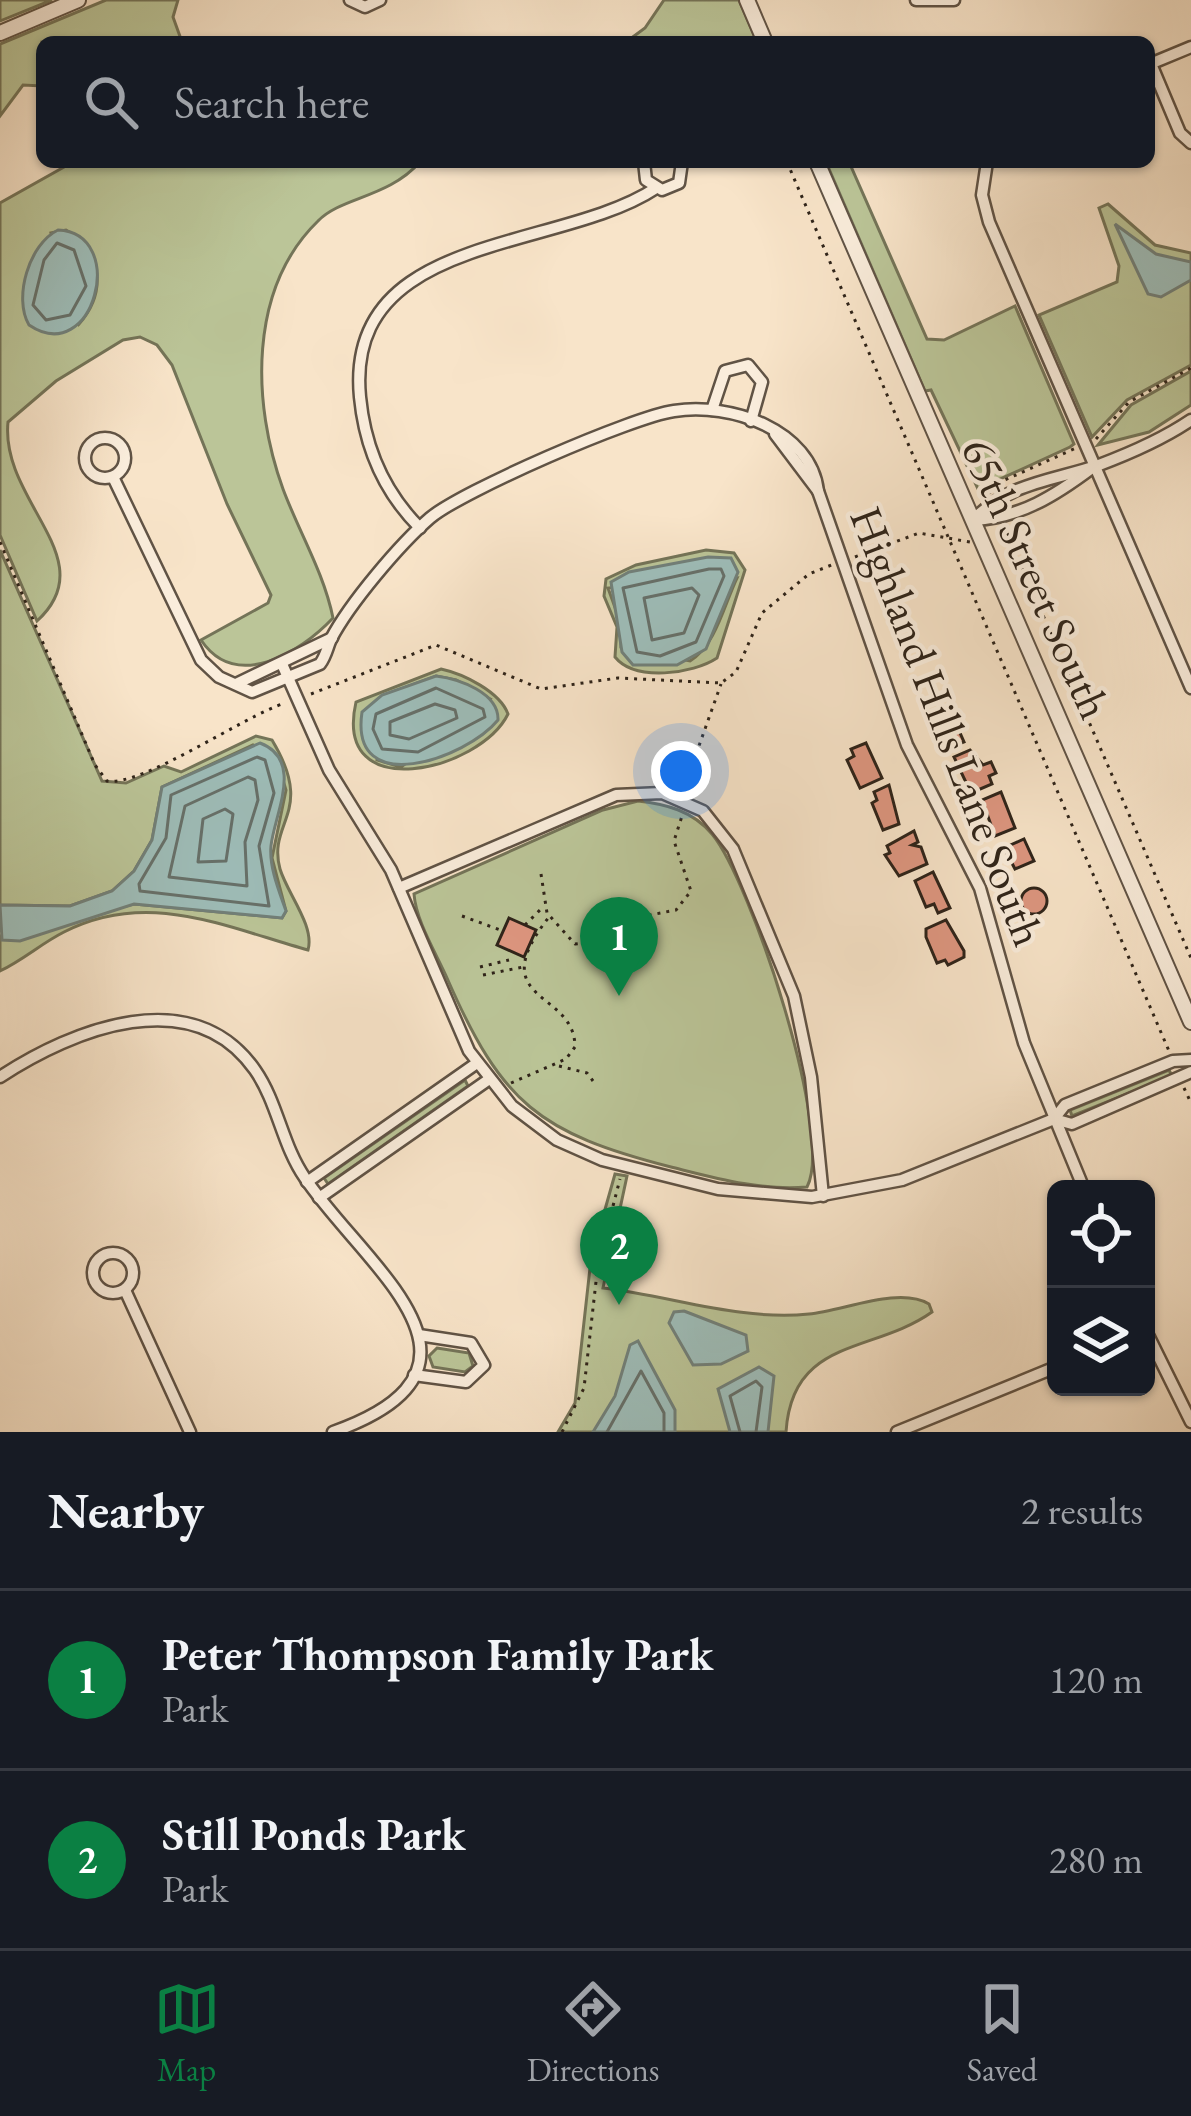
<!DOCTYPE html>
<html lang="en">
<head>
<meta charset="utf-8">
<style>
	:root { --surface:#171b24; --page:#242831; --text:#f1f3f6; --muted:#9ea1a6; --line:#363941; --accent:#0b8043 }
	body { margin:0; font-family:"EB Garamond",serif; background:var(--page); color:var(--text) }
	.controls { position:absolute; right:36px; bottom:36px; display:grid; overflow:hidden; border-radius:18px; box-shadow:0 3px 9px #0004 }
	.controls button { width:108px; height:108px; display:grid; place-items:center; padding:0; border:0; border-bottom:3px solid var(--line); background:var(--surface); color:var(--text); font:60px sans-serif }
	.you { position:absolute; left:681px; top:771px; width:42px; height:42px; margin:-30px; border:9px solid #fff; border-radius:50%; background:#1a73e8; box-shadow:0 0 0 18px #1a73e833 }
	.badge { display:grid; place-items:center; width:78px; height:78px; border-radius:50%; background:var(--accent); color:#fff; font-size:39px; font-weight:700 }
	.pin { position:absolute; translate:-50% -99px; filter:drop-shadow(0 3px 6px #0008) }
	.pin::after { content:''; position:absolute; top:63px; width:42px; height:36px; background:inherit; clip-path:polygon(0 0,100% 0,50% 100%) }
	.list { margin:0; padding:0; list-style:none }
	h2 { display:flex; justify-content:space-between; align-items:center; height:156px; margin:0; padding:0 48px; font-size:51px }
	h2 small { font-size:39px; font-weight:400; color:var(--muted) }
	.list li { display:grid; grid-template-columns:78px 1fr auto; gap:36px; align-items:center; box-sizing:border-box; height:180px; padding:0 48px; border-top:3px solid var(--line) }
	.list b { display:block; font-size:45px; white-space:nowrap }
	.list p { margin:0; font-size:39px; white-space:nowrap; color:var(--muted) }
	.list em { font-size:39px; font-style:normal; color:var(--muted) }
	.icon { flex:none; width:66px; height:66px; fill:none; stroke:currentColor; stroke-width:2; stroke-linecap:round; stroke-linejoin:round }
	.map { position:relative; flex:none; width:1191px; height:1432px; overflow:hidden }
	.search { position:absolute; background:var(--surface); box-shadow:0 3px 9px #0004; left:36px; right:36px; top:36px; height:132px; display:flex; align-items:center; gap:30px; box-sizing:border-box; padding:0 42px; border-radius:18px; color:var(--muted); font-size:45px }
	.sheet { height:516px; background:var(--surface) }
	nav { display:flex; justify-content:space-around; align-items:center; box-sizing:border-box; height:168px; border-top:3px solid var(--line); background:var(--surface); font-size:33px; color:var(--muted) }
	nav a { display:grid; justify-items:center; gap:6px }
	nav .on { color:var(--accent) }
	.map>svg:first-child { display:block }
</style>
</head>
<body>
<div class="map">
<svg width="1191" height="1432" viewBox="0 0 1191 1432">
	<rect width="100%" height="100%" fill="#f8e4c9"/>
	<filter id="stains"><feTurbulence type="fractalNoise" baseFrequency=".00167" numOctaves="4"/><feColorMatrix values="0 0 0 0 .2 0 0 0 0 .09 0 0 0 0 .02 0 0 0 .5 -.17"/></filter>
	<radialGradient id="worn" r=".72"><stop offset=".6" stop-color="#630" stop-opacity="0"/><stop offset="1" stop-color="#630" stop-opacity=".3"/></radialGradient>
	<g fill="#bbc598" stroke="#747458" stroke-width="3" fill-rule="evenodd">
		<path d="M0,0H52L0,21Z"/>
		<path d="M106,0H178L173,17L182,42H42V86L23,85L0,116V44Z"/>
		<path d="M664,0H739L757,42H626L645,28Z"/>
		<path d="M73,162H420C388,198 341,197 318,221C248,289 252,404 283,489C299,532 324,573 333,618C300,653 236,692 201,640L268,603L271,595L227,504L172,365L157,345L140,337L123,340L56,381L8,422C0,502 105,559 37,621L0,535V203ZM66,230C104,252 106,293 79,324L51,233Z"/>
		<path d="M826,162H849L927,339L944,340L1015,306L1074,444L1070,447L985,486V493L978,489L931,390L925,391Z"/>
		<path d="M1108,204L1155,245L1191,253V365L1127,400L1092,437L1039,315L1117,282L1119,266L1099,208Z"/>
		<path d="M1191,371V405L1149,432L1098,445L1131,405Z"/>
		<path d="M0,550L102,781L126,783L164,766L181,772L256,736L272,740C316,813 267,821 280,869C287,893 315,926 308,950C225,927 148,889 64,932C42,943 23,960 0,971V936L134,904L282,918L286,911L272,858L286,790L275,754L253,745L162,787L152,840L134,871L112,891L70,906L0,905Z"/>
		<path d="M706,550L734,553L745,570L717,658C693,674 635,682 615,657L617,627L604,596L606,579L636,565ZM737,578C724,605 716,645 690,661L621,647V624L608,588Z"/>
		<path d="M441,669C464,674 500,692 508,714C480,771 332,807 356,702ZM436,676L456,680L490,699L401,767L377,760L382,696Z"/>
		<path d="M638,801C666,804 693,811 712,834C751,881 835,1135 807,1187C761,1191 715,1178 671,1167C539,1133 502,1104 447,978C436,953 416,921 414,894L603,810Z"/>
		<path d="M1169,1070L1172,1076L1072,1116L1070,1110Z"/>
		<path d="M465,1080L468,1086L328,1184L324,1178Z"/>
		<path d="M615,1174L627,1176L603,1288C672,1296 739,1321 809,1314C843,1311 899,1286 929,1304L932,1312C873,1354 792,1337 786,1432H558L575,1403L591,1259Z"/>
		<path d="M437,1348L469,1353L473,1366L465,1372L433,1367L429,1356Z"/>
	</g>
	<g fill="#9ebeba" stroke="#71807a" stroke-width="3">
		<path d="M1115,224L1156,254L1191,262V280L1161,297L1148,294Z"/>
		<path d="M58,230C129,233 94,369 29,325C13,298 29,244 58,230Z"/>
		<path d="M708,557L731,558L738,572L706,649L677,665H633L622,652L611,582L629,572Z"/>
		<path d="M436,676C460,679 499,693 498,720C466,759 349,800 362,712L382,695Z"/>
		<path d="M260,743C305,760 274,815 271,846C269,867 279,891 286,911L282,918L134,904L20,941L2,940L0,905L70,906L112,891L134,871L152,840L162,787Z"/>
		<path d="M684,1311L746,1335L748,1351L721,1364L693,1365L669,1323L674,1312Z"/>
		<path d="M638,1341L675,1410V1432H593L615,1396L630,1345Z"/>
		<path d="M759,1367L774,1376L768,1432H730L718,1389Z"/>
	</g>
	<g fill="none" stroke-linecap="round" stroke-linejoin="round">
		<g stroke="#66706a" stroke-width="3">
			<path d="M57,243L74,250L86,286L70,315L46,320L33,305L44,260Z"/>
			<path d="M709,569H721L724,576L696,642L660,656L637,652L623,588Z"/>
			<path d="M692,588L699,595L684,633L652,640L644,598Z"/>
			<path d="M436,688L483,709L485,717L418,752L382,749L373,729L376,714Z"/>
			<path d="M435,704L455,710L457,718L409,739L390,735V722Z"/>
			<path d="M257,757L265,760L274,793L259,846L269,906L140,891L139,884L166,838L171,795Z"/>
			<path d="M248,777L255,780L258,800L245,842L247,886L169,877L185,806Z"/>
			<path d="M225,809L233,814L226,861L198,862L203,819Z"/>
			<path d="M607,1432L641,1371L664,1413V1432"/>
			<path d="M740,1432L730,1396L756,1381L762,1387L756,1432"/>
		</g>
	</g>
	<g fill="#de9680" stroke="#2e2319" stroke-width="3">
		<path d="M943,710L947,719L953,717L964,742L946,749L930,715Z"/>
		<path d="M866,743L882,778L860,788L847,760L854,756L851,749Z"/>
		<path d="M970,750L983,765L991,762L996,773L989,776L992,784L971,793L954,757Z"/>
		<path d="M889,785L899,824L883,830L872,803L877,800L874,792Z"/>
		<path d="M1001,792L1015,828L995,836L982,800Z"/>
		<path d="M914,831L918,842L912,845L921,847L927,864L899,876L885,855L890,853L887,846Z"/>
		<path d="M1024,839L1034,861L1015,869L1004,848Z"/>
		<path d="M933,872L950,908L938,913L934,904L926,907L915,881Z"/>
		<circle cx="1034" cy="901" r="13"/>
		<path d="M509,918L536,930L524,957L497,945Z"/>
		<path d="M946,920L964,951V957L948,965L945,960L937,963L926,937V929Z"/>
	</g>
	<g fill="none" stroke-linecap="round" stroke-linejoin="round">
		<g stroke="#605345" stroke-width="15">
			<g id="minor">
				<path d="M350,0L365,7L380,0"/>
				<path d="M916,0H954"/>
				<path d="M1150,64L1191,47"/>
				<path d="M1151,64L1180,133L1191,143"/>
				<path d="M644,162L646,180L662,190L679,183L682,162"/>
				<path d="M987,162L982,195L989,222L1191,688"/>
				<path d="M712,410L725,371L748,365L762,382L751,421"/>
				<path d="M775,434L818,491"/>
				<circle cx="105" cy="458" r="20"/>
				<path d="M113,477L201,660L219,677L252,692L320,664C326,656 327,648 331,639C350,603 399,545 430,518C462,491 632,417 674,411C731,402 811,430 818,491L907,745L980,888L1024,1043L1084,1189"/>
				<path d="M973,520C1010,482 1052,481 1099,465C1131,453 1163,439 1191,420"/>
				<path d="M974,520C1020,518 1056,495 1092,468"/>
				<path d="M420,528C384,492 365,449 360,397C344,232 560,252 656,188"/>
				<path d="M282,664L329,770L391,870L469,1051L512,1106L557,1140L602,1160L718,1189L812,1197L902,1180L1054,1119L1065,1105L1173,1061L1191,1060"/>
				<path d="M236,684L332,638"/>
				<path d="M399,888L616,795L662,793L703,811L733,849L794,996L811,1077L823,1196"/>
				<path d="M0,1077C73,1029 193,981 255,1070C278,1103 282,1145 305,1178C364,1266 516,1367 333,1432"/>
				<path d="M1054,1119L1072,1124L1191,1072"/>
				<path d="M307,1182L477,1063"/>
				<path d="M319,1198L488,1080"/>
				<circle cx="113" cy="1273" r="20"/>
				<path d="M125,1290L190,1432"/>
				<path d="M1146,1331L1191,1422"/>
				<path d="M414,1375L466,1382L484,1365L471,1343L419,1335"/>
				<path d="M897,1432L1056,1367"/>
			</g>
		</g>
		<g stroke="#605345" stroke-width="18">
			<g id="tertiary">
				<path d="M747,0L765,42"/>
				<path d="M0,33L78,0"/>
				<path d="M817,162L1191,1022"/>
			</g>
		</g>
		<g stroke="#2e2319" stroke-width="3" stroke-dasharray="3 6" stroke-linecap="butt">
			<path d="M787,162L1169,1051"/>
			<path d="M1096,439L1129,402L1191,368"/>
			<path d="M990,494L987,488L1076,448"/>
			<path d="M1004,525L1191,958"/>
			<path d="M0,542L95,765L107,781C142,787 242,717 285,703"/>
			<path d="M855,557L919,533L970,542"/>
			<path d="M311,694L436,645L541,689L618,678L721,683L736,672L762,613L809,574L834,564"/>
			<path d="M684,788L721,684"/>
			<path d="M541,874L547,913L575,944L599,941L635,918L676,910L691,891L674,841L682,816"/>
			<path d="M462,916L503,931"/>
			<path d="M525,925L544,906"/>
			<path d="M586,928L591,942"/>
			<path d="M480,967L509,960"/>
			<path d="M483,975L523,967"/>
			<path d="M559,1066L587,1073L593,1081"/>
			<path d="M511,1083L566,1059L575,1047C575,989 481,1004 549,917"/>
			<path d="M1184,1088L1191,1103"/>
			<path d="M562,1432L584,1388L598,1264L620,1179"/>
		</g>
		<use href="#minor" stroke="#faeddc" stroke-width="10"/>
		<use href="#tertiary" stroke="#faeddc" stroke-width="14"/>
	</g>
	<g text-anchor="middle" dominant-baseline="central" stroke-width="9" stroke-linejoin="round" paint-order="stroke">
		<g font-size="45" fill="#2e2319" stroke="#faeddc">
			<text transform="translate(1037 578) rotate(66)">65th Street South</text>
			<text transform="translate(948 726) rotate(69)">Highland Hills Lane South</text>
		</g>
	</g>
	<rect width="100%" height="100%" filter="url(#stains)"/>
	<rect width="100%" height="100%" fill="url(#worn)"/>
</svg>
<div class="controls">
<button><svg class="icon" aria-label="locate" viewBox="0 0 24 24"><circle cx="12" cy="12" r="6"/><path d="M12 2v4M12 18v4M2 12h4M18 12h4"/></svg></button>
<button><svg class="icon" aria-label="layers" viewBox="0 0 24 24"><path d="M12 4l9 5-9 5-9-5zM3 14l9 5 9-5"/></svg></button>
</div>
<div class="you"></div>
<div class="pin badge" style="left:619px;top:996px">1</div>
<div class="pin badge" style="left:619px;top:1305px">2</div>
<div class="search"><svg class="icon" aria-label="search" viewBox="0 0 24 24"><circle cx="10" cy="10" r="6"/><path d="M15 15l6 6"/></svg>Search here</div>
</div>
<section class="sheet">
<h2>Nearby<small>2 results</small></h2>
<ul class="list">
<li><span class="badge">1</span><div><b>Peter Thompson Family Park</b><p>Park</p></div><em>120 m</em></li>
<li><span class="badge">2</span><div><b>Still Ponds Park</b><p>Park</p></div><em>280 m</em></li>
</ul>
</section>
<nav>
<a class="on"><svg class="icon" aria-label="map" viewBox="0 0 24 24"><path d="M3 6l6-2 6 2 6-2v14l-6 2-6-2-6 2zM9 4v14M15 6v14"/></svg>Map</a>
<a><svg class="icon" aria-label="directions" viewBox="0 0 24 24"><path d="M12 3l9 9-9 9-9-9zM9 14v-3h6M13 9l2 2-2 2"/></svg>Directions</a>
<a><svg class="icon" aria-label="saved" viewBox="0 0 24 24"><path d="M7 4h10v16l-5-4-5 4z"/></svg>Saved</a>
</nav>
</body>
</html>
